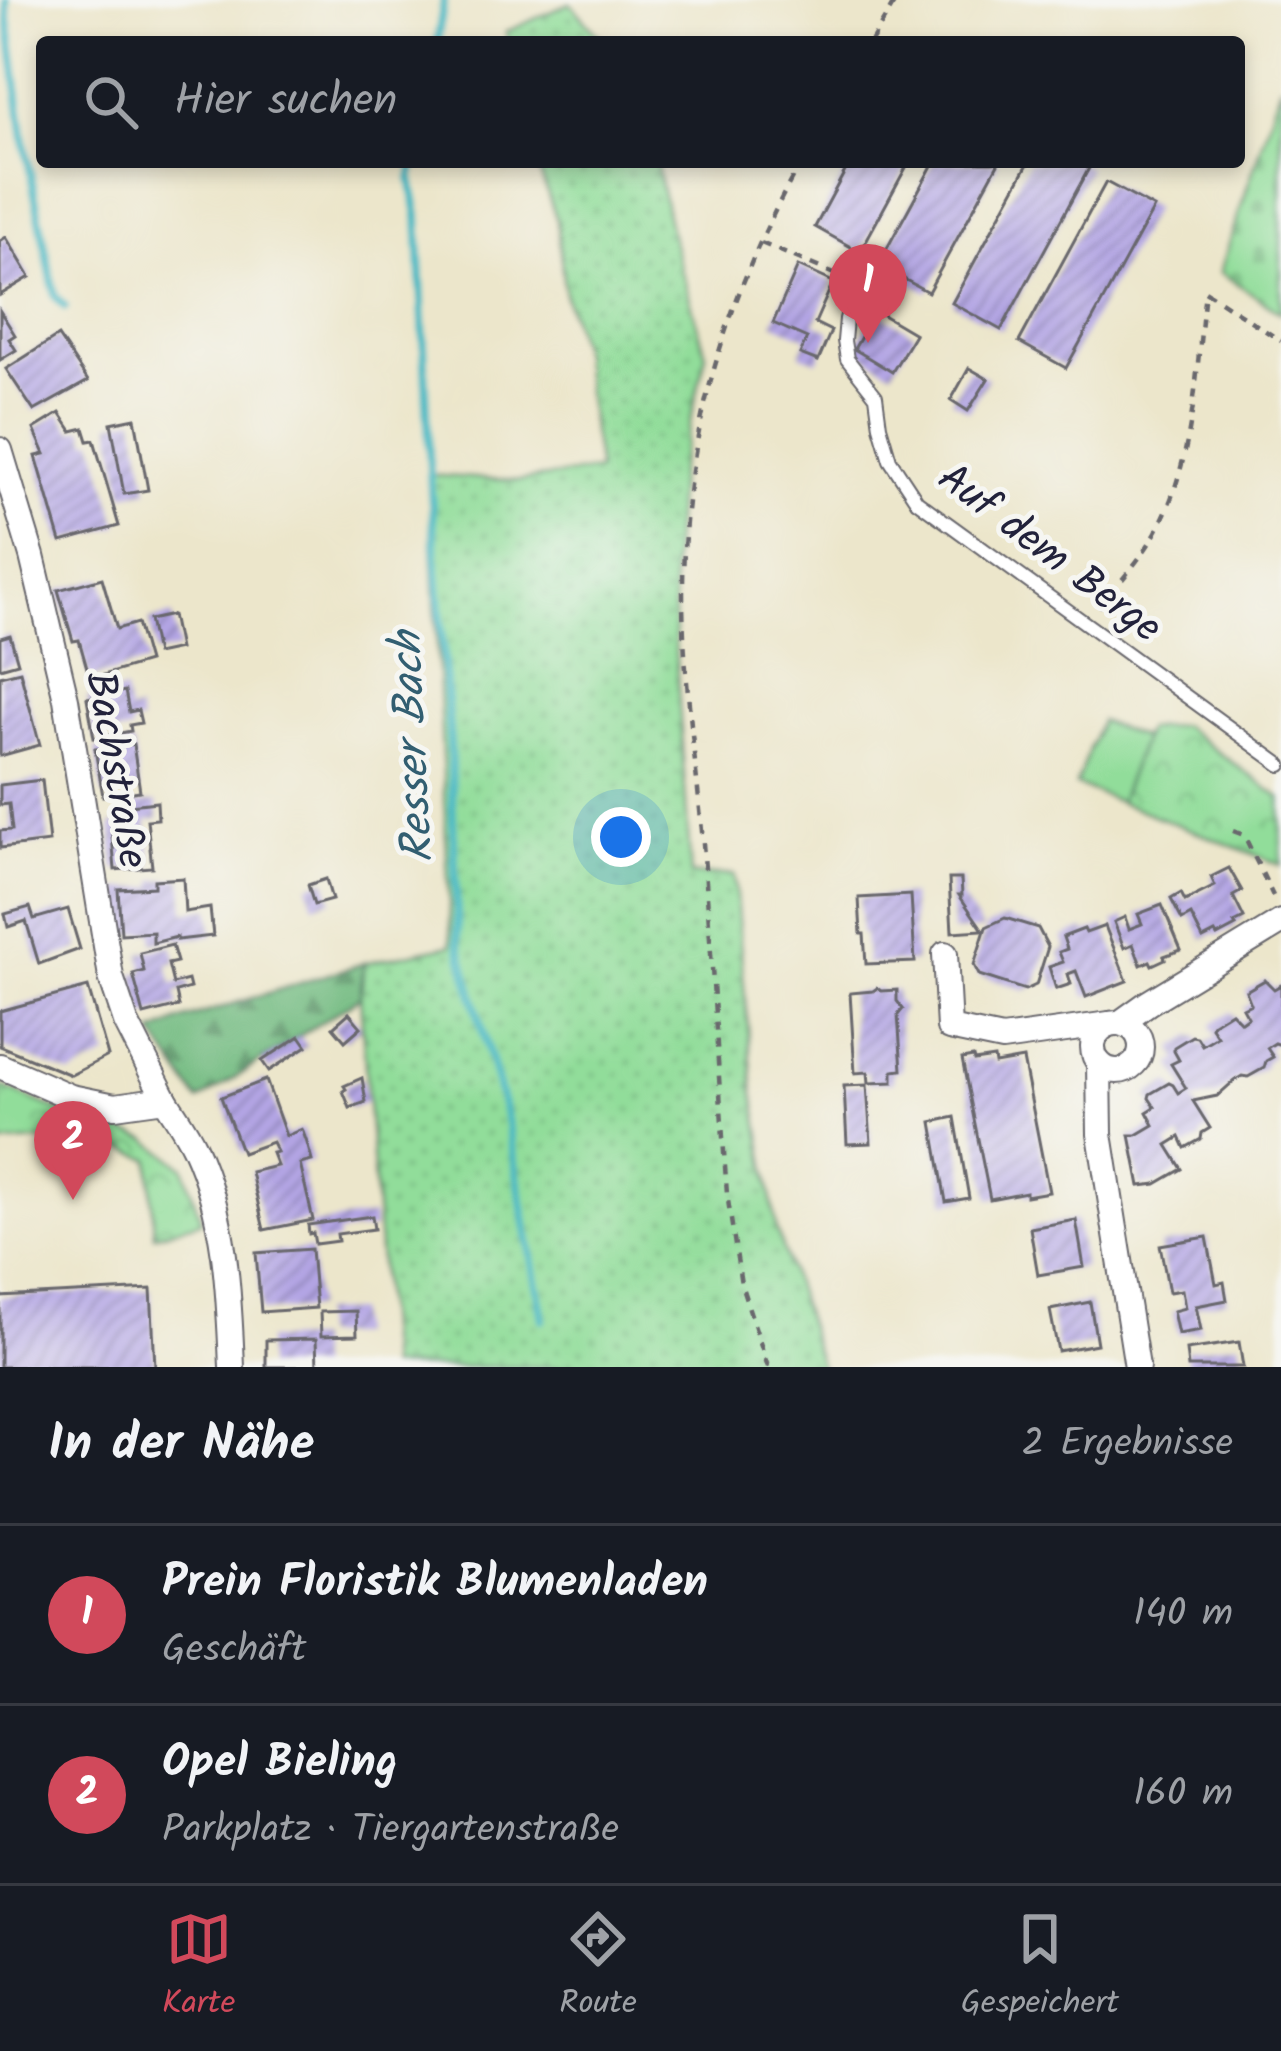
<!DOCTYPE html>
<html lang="de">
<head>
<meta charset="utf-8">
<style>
	:root { --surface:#171b24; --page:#20242c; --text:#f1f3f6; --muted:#9ea1a6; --line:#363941; --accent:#d1495b }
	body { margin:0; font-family:Kalam,sans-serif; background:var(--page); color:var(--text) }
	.you { position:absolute; left:621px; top:837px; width:42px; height:42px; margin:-30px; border:9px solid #fff; border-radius:50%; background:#1a73e8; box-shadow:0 0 0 18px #1a73e833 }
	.badge { display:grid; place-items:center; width:78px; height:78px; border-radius:50%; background:var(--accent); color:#fff; font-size:39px; font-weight:700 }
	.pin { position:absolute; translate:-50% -99px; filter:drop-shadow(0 3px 6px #0008) }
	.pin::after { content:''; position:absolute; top:63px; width:42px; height:36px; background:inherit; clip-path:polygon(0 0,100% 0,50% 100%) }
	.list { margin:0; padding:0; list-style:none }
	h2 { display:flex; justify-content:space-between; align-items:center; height:156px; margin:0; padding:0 48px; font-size:51px }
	h2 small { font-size:39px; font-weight:400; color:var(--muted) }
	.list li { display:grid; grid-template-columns:78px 1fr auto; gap:36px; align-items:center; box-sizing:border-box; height:180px; padding:0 48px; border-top:3px solid var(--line) }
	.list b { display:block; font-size:45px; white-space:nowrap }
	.list p { margin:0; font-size:39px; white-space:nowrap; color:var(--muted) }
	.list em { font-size:39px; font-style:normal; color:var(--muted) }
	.icon { flex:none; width:66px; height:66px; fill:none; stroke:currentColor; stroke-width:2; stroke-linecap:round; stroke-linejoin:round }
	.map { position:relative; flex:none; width:1281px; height:1367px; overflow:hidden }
	.search { position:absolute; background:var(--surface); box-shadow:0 6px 18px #0003; left:36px; right:36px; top:36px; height:132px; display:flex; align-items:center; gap:30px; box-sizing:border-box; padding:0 42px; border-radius:12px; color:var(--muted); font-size:45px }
	.sheet { height:516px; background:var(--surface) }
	nav { display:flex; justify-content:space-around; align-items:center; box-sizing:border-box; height:168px; border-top:3px solid var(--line); background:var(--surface); font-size:33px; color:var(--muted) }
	nav a { display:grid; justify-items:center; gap:6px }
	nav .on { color:var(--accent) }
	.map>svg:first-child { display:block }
</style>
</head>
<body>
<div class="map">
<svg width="1281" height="1367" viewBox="0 0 1281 1367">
	<defs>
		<pattern id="grass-dots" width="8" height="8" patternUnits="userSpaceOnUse" patternTransform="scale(3)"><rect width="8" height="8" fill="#91dd9a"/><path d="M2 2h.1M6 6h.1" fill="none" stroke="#7dbd86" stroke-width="1.8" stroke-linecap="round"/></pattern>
		<pattern id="forest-firs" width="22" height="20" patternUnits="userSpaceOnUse" patternTransform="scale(3)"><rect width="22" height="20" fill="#74bc82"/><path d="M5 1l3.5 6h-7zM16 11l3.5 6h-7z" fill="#5f986c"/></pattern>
		<pattern id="cemetery-stones" width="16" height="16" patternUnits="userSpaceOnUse" patternTransform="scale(3)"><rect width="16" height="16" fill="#91dd9a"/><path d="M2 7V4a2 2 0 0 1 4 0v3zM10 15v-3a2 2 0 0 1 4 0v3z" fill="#7dbd86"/></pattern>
		<pattern id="park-crowns" width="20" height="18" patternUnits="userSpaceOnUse" patternTransform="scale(3)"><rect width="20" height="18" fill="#91dd9a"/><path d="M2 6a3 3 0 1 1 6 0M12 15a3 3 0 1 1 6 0" fill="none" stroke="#7dbd86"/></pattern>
		<pattern id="building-hatch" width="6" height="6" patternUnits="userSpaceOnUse" patternTransform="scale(3)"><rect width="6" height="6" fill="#b3a5e4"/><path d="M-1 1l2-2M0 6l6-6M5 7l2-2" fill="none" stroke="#9186ba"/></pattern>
	</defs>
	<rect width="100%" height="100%" fill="#f6f6f2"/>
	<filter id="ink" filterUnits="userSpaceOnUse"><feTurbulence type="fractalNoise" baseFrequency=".00833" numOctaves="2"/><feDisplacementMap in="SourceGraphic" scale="24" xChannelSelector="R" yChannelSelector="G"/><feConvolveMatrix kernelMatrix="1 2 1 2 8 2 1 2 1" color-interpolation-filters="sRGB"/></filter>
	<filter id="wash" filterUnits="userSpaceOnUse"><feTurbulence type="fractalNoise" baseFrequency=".004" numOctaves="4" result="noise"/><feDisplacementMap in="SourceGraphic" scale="48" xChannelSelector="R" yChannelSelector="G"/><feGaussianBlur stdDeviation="2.7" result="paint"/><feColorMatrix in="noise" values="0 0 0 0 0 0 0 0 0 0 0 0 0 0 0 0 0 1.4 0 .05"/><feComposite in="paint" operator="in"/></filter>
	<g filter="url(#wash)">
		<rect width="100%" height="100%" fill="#ece6cb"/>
		<g fill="url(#grass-dots)" stroke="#5a806a" stroke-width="3">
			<path d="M570,3L605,42H508L506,32Z"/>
			<path d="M536,162H656L672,238L706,354L678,474L672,566L676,659L691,875H734L754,1093L777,1231L821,1367H388L360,997L364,963L451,945L429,475L519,481L598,470L579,343L565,297L557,220Z"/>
		</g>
		<path fill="url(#forest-firs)" stroke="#4b6f5e" stroke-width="3" d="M364,963L360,997L199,1101L153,1033L182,1020Z"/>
		<path fill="url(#cemetery-stones)" stroke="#5a806a" stroke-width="3" d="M1281,83V313L1220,272Z"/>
		<g fill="url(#park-crowns)" stroke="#5a806a" stroke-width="3">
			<path d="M1181,725L1281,798V865L1119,802L1146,729Z"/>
			<path d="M0,1086L78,1119L147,1139L184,1167L201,1221L154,1235L150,1159L94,1136L0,1144Z"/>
		</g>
		<path fill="#91dd9a" stroke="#5a806a" stroke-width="3" d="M1100,721L1143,738L1119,802L1076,785Z"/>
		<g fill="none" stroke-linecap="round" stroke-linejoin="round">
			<g stroke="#4bb9c3" stroke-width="8">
				<path d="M6,0L24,140L55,296L65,307"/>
				<path d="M437,42L444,0"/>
				<path d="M415,162L411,179L418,215L431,492L450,742L458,941L508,1123L543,1319"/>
			</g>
		</g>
		<g id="blocks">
			<g fill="url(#building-hatch)">
				<path d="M850,162H909L860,252L815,227Z"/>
				<path d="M934,162H999L928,292L878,265Z"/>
				<path d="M1029,162H1078L1089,168L1001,330L952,303Z"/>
				<path d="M1106,182L1154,208L1066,368L1019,342Z"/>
				<path d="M6,237L30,277L0,295V241Z"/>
				<path d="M798,266L833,282L815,323L831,331L818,361L800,354L807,338L773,323Z"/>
				<path d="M0,311L15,335L9,339L16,350L0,360Z"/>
				<path d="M876,311L915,334L892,372L854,349Z"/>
				<path d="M58,336L88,381L34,411L6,369Z"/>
				<path d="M969,368L988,379L968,411L951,400Z"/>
				<path d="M60,413L72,431L84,428L88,441L94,440L119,526L61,542L36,456L45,454L34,429Z"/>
				<path d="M135,418L148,490L124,494L111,423Z"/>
				<path d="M102,578L117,629L137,623L148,662L90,679L79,640L73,641L58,590Z"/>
				<path d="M172,615L179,649L156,654L149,620Z"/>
				<path d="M10,635L18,663L0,668V638Z"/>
				<path d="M20,671L40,745L0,756V676Z"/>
				<path d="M125,691L129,712L138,710L141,723L130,725L131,731L94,738L87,698Z"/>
				<path d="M133,744L140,791L103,796L95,749Z"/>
				<path d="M42,780L49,842L0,848V831L12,830L9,804L0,805V785Z"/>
				<path d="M157,802L158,819L147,820L152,867L115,870L111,824L122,823L120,806Z"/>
				<path d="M1229,868L1242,891L1233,896L1244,918L1234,923L1236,926L1217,936L1215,933L1203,939L1191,915L1182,920L1171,899L1181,893L1185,901L1215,886L1211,877Z"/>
				<path d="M183,878L185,912L210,908L213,936L177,940V937L153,943V932L121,934L118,889L154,887V880Z"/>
				<path d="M326,879L332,900L314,905L308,885Z"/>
				<path d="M949,879H961L962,895H959L983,930L952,932Z"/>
				<path d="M911,895L915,962L866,964L864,934H861L859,898Z"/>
				<path d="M1162,905L1181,950L1164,956L1165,959L1152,965L1150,961L1141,965L1133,944L1124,948L1114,922L1125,917L1129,929L1142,924L1138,914Z"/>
				<path d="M30,907L34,919L68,909L80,949L39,964L26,921L8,927L5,914Z"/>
				<path d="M1005,918L1038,928L1048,947L1036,985L1025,990L979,975L974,965L986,927Z"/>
				<path d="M1105,926L1127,981L1086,997L1076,971L1068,974L1071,984L1056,989L1049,967L1063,962L1059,952L1067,949L1063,937L1084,929L1086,933Z"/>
				<path d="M172,945L177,962L168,964L173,984L188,980L190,988L176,992L179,1006L144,1015L133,974L144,971L140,953Z"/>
				<path d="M1265,980L1274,989L1281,985V1045L1275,1043L1267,1048L1273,1057L1266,1061L1264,1068L1248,1077L1242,1076L1234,1081L1217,1096L1193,1101L1210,1128L1202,1133L1201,1139L1185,1148L1180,1137L1167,1145L1182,1169L1156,1184L1140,1186L1130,1135H1137L1154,1125L1147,1112L1155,1107L1149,1098L1150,1094L1169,1083L1173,1085L1178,1093L1186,1088L1171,1064L1179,1060L1174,1051V1047L1192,1036L1197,1037L1202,1045L1209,1041L1217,1036L1211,1027L1213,1023L1231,1012L1241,1022L1248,1017L1243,1008L1251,1004L1246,991Z"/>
				<path d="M88,987L108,1056L71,1075L0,1046V1011Z"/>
				<path d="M877,988L881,991L897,990V1001L903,1009L898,1015L902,1070L893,1071V1082L869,1083L868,1072L855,1073L850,993L873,991Z"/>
				<path d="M349,1013L361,1027L345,1041L333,1027Z"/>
				<path d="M300,1036L307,1046L269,1071L262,1061Z"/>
				<path d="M973,1057L974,1061L994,1058L995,1064L1023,1059L1049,1192L1026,1196V1192L990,1199L962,1059Z"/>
				<path d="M362,1078L366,1102L350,1108L343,1091L346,1089L344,1086Z"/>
				<path d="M266,1080L286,1136L302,1129L307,1143L312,1161L300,1164L313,1220L264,1230L251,1172L277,1166L272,1153L277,1152L272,1142L242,1153L221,1097Z"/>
				<path d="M867,1085L871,1143L847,1144L844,1086Z"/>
				<path d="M955,1117L969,1198L946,1202L932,1122Z"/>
				<path d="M372,1216L374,1229L337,1234L338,1241L315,1244L313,1233L309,1234L308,1225Z"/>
				<path d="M1076,1220L1084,1267L1038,1275L1030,1228Z"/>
				<path d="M1207,1237L1216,1284L1224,1282L1227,1300L1196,1306L1201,1330L1178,1334L1173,1311L1185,1308L1182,1290L1169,1292L1160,1245Z"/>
				<path d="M311,1249L316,1308L261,1312L256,1253Z"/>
				<path d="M151,1289L155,1367H0V1297Z"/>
				<path d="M1090,1302L1097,1344L1058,1351L1050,1310Z"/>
				<path d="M356,1311L357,1335L321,1336L320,1312Z"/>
				<path d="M316,1339L317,1367H266V1340Z"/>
				<path d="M1239,1342L1243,1367H1188L1186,1350Z"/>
			</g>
		</g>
	</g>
	<g filter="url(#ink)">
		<use href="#blocks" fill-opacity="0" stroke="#69676d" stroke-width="3"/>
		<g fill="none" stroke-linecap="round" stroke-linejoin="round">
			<g stroke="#69676d" stroke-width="16">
				<path id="lane" d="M859,275L846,319L844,341L847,359L876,396L880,426L890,460L917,501L1281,765"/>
			</g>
			<g stroke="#69676d" stroke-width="28">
				<g id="street">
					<path d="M0,450L32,556L66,699L111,977L126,1022L165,1099"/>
					<path d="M945,954L949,1028L1002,1039L1109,1024"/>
					<path d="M1120,1023L1148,1003L1281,922"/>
					<circle cx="1117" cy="1047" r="24"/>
					<path d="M1099,1063L1100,1134L1137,1367"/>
					<path d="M0,1066L71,1097L115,1106L165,1099C174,1114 186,1130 194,1147C226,1216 229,1292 232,1367"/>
				</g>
			</g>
			<g stroke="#69676d" stroke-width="4.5" stroke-dasharray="9 9" stroke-linecap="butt">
				<path d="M871,42L896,0"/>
				<path d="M761,243L839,276"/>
				<path d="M1099,607C1119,583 1141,559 1156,532C1195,460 1196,371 1205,291L1281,341"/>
				<path d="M1233,831L1244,835L1273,896"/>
				<path d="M768,1367L741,1284L727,1194C718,1073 712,952 702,831C695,753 683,674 683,595C682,443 726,294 801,162"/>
			</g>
			<use href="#lane" stroke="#fff" stroke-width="12"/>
			<use href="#street" stroke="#fff" stroke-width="24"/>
		</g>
	</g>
	<g text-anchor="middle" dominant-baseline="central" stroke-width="10" stroke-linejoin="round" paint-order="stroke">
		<g font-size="42" fill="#22223b" stroke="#f6f6f2">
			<text transform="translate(1049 554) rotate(37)">Auf dem Berge</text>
			<text transform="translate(115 770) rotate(80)">Bachstraße</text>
		</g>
		<g font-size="45" font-style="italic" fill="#325e71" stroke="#f6f6f2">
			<text transform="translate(414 747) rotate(-93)">Resser Bach</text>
		</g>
	</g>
</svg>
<div class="you"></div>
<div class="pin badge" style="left:868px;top:343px">1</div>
<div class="pin badge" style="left:73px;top:1200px">2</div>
<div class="search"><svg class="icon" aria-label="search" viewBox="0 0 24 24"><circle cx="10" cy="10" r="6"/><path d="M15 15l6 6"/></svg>Hier suchen</div>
</div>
<section class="sheet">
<h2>In der Nähe<small>2 Ergebnisse</small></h2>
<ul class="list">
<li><span class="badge">1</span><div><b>Prein Floristik Blumenladen</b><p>Geschäft</p></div><em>140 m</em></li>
<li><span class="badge">2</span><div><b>Opel Bieling</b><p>Parkplatz · Tiergartenstraße</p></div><em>160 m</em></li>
</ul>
</section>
<nav>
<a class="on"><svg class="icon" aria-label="map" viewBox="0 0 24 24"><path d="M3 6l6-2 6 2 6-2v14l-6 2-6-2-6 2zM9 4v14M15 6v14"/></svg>Karte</a>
<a><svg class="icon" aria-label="directions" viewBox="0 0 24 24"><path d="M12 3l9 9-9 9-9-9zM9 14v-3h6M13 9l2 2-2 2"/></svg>Route</a>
<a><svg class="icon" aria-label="saved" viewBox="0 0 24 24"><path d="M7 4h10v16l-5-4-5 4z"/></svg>Gespeichert</a>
</nav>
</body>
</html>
